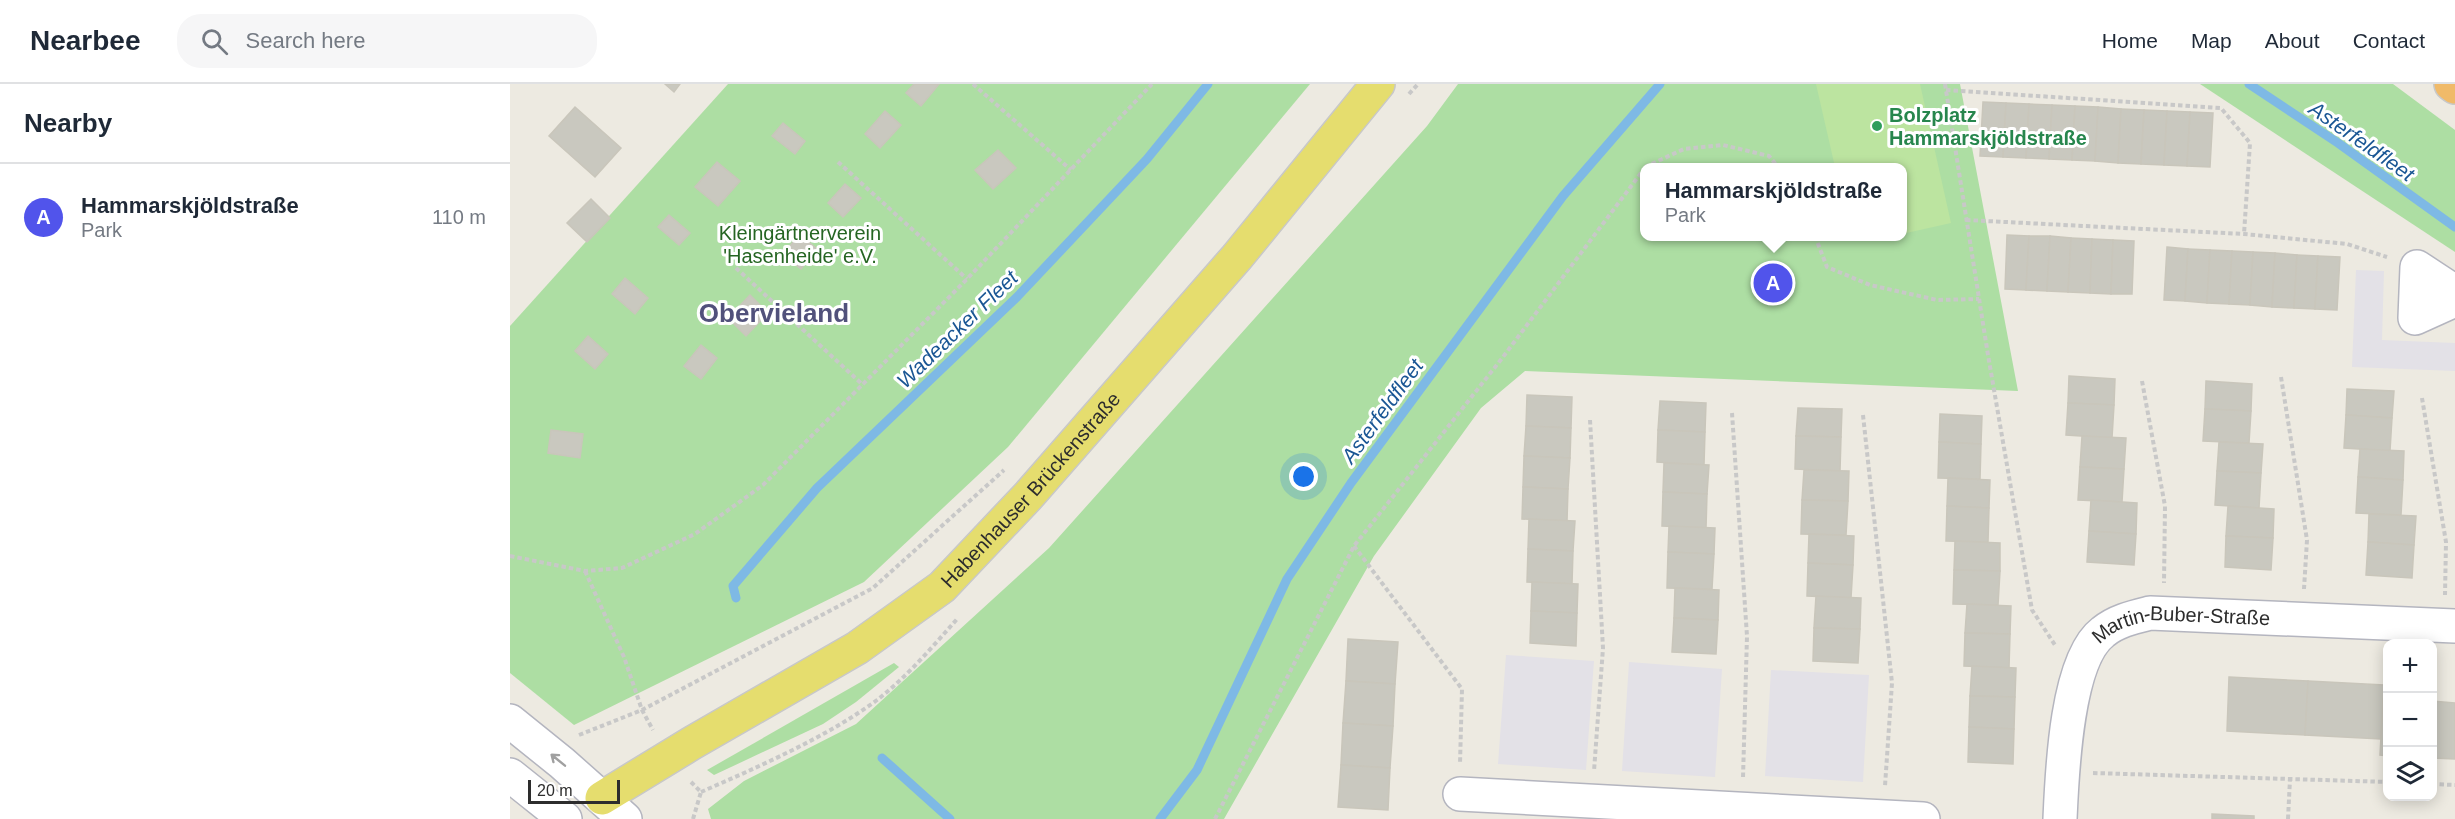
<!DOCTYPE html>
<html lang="en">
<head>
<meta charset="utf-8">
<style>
	:root { --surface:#fff; --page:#f6f6f7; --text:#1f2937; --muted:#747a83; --line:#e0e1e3; --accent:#5154eb }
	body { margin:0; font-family:Arial,sans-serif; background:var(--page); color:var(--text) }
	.controls { position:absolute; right:18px; bottom:18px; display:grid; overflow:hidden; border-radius:12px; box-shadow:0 3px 15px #0003 }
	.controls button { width:54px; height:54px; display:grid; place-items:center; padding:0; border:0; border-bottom:2px solid var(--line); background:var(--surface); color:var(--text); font:30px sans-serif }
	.scale { position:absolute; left:18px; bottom:15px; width:92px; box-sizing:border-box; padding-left:6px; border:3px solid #2d2d2d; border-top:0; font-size:16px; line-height:21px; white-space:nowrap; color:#2d2d2d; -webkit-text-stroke:4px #fff; paint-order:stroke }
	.you { position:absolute; left:794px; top:393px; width:21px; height:21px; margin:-15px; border:4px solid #fff; border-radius:50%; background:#1a73e8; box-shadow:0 0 0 9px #1a73e833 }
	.badge { display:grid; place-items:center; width:39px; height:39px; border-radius:50%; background:var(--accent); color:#fff; font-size:20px; font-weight:700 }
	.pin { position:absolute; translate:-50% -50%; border:3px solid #fff; box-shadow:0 2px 6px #0006 }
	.popup { position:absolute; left:1130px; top:79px; width:267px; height:78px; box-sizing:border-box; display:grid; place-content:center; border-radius:12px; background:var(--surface); filter:drop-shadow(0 2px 4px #0005); font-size:20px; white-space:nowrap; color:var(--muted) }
	.popup b { font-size:22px; color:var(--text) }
	.popup::after { content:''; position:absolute; left:50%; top:100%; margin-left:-12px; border:12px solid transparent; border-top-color:var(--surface) }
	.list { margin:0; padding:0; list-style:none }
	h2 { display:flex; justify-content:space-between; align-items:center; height:78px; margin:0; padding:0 24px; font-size:26px }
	h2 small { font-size:20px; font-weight:400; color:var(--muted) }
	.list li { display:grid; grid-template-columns:39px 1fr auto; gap:18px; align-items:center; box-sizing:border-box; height:108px; padding:0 24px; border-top:2px solid var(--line) }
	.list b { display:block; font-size:22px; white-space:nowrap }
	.list p { margin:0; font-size:20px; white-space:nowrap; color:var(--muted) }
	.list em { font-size:20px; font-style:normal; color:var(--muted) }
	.icon { flex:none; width:33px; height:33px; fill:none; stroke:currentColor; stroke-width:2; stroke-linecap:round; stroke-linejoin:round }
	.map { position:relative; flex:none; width:1945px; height:735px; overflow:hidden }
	header { display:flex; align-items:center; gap:36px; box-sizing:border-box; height:84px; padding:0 30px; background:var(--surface); border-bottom:2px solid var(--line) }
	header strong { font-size:28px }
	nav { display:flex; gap:33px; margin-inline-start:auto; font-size:21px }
	.search { width:420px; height:54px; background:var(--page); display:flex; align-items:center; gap:15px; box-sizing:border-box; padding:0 21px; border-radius:24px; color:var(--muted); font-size:22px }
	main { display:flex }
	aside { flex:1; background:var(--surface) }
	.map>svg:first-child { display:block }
</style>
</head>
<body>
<header>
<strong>Nearbee</strong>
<div class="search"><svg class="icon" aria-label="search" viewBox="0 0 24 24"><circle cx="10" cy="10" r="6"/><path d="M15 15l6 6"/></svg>Search here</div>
<nav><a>Home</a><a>Map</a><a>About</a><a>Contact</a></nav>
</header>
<main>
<aside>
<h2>Nearby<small></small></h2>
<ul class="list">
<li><span class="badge">A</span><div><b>Hammarskjöldstraße</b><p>Park</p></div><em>110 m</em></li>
</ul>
</aside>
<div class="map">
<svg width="1945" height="735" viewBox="0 0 1945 735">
	<rect width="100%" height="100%" fill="#edeae1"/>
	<g fill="#e3e1e7">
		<path d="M1846,186L1874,187L1872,256L1945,259V287L1842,283Z"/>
		<path d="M996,571L1084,577L1076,686L988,680Z"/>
		<path d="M1119,578L1212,585L1205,693L1112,687Z"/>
		<path d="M1261,586L1359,591L1353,698L1255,692Z"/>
	</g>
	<g fill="#addea3" fill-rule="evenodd">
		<path d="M218,0H800L498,363L354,498L64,641L0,589V242Z"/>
		<path d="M948,0H1450L1508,307L1015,287L971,324L864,472L714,735H201L198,725L234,697L346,640L539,464L917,42ZM1134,83H1392V152H1134Z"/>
		<path d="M1690,0H1883L1945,46V168Z"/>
		<path d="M384,579L389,583L346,618L313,640L204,691L197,686Z"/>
	</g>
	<path fill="#bce4a0" d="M1306,0H1410L1441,139L1392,150V83H1325Z"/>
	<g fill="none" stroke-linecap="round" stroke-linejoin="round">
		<g stroke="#7eb9e5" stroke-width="9">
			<path d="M1739,0L1828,59L1945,143"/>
			<path d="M226,514L223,502L307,404L507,213L637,75L698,0"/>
			<path d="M372,674L440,735"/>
			<path d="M650,735L687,686L777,495L841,399L1053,112L1150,0"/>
		</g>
	</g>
	<g fill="#c9c8bf" stroke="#c9c6bb" stroke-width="1.5">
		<path d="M155,0H170L164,8Z"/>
		<path d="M404,0H429L411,22L396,9Z"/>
		<path d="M1473,18L1496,19L1493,73L1470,72Z"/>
		<path d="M1496,19L1519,20L1516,74L1493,73Z"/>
		<path d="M1519,20L1542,21L1539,75L1516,74Z"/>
		<path d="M1542,21L1565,22L1562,76L1539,75Z"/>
		<path d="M1565,22L1588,23L1585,77L1562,76Z"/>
		<path d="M65,23L111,64L85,93L39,52Z"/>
		<path d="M1588,23L1611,25L1608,79L1585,77Z"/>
		<path d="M1611,25L1634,26L1631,80L1608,79Z"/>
		<path d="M1634,26L1657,27L1654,81L1631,80Z"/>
		<path d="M375,27L391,41L370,64L355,50Z"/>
		<path d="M1657,27L1680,28L1677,82L1654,81Z"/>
		<path d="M1680,28L1703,29L1700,83L1677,82Z"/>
		<path d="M273,39L295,57L285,70L262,52Z"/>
		<path d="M488,66L506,84L483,105L465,86Z"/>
		<path d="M207,78L230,97L208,122L185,103Z"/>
		<path d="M335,100L351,114L333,133L318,119Z"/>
		<path d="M81,115L100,134L77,158L57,139Z"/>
		<path d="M159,131L180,149L169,161L148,143Z"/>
		<path d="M289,150L307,165L291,185L273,171Z"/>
		<path d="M1497,151L1519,152L1516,206L1495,205Z"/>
		<path d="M1519,152H1540L1537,207L1516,206Z"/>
		<path d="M1540,152L1561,154L1558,208L1537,207Z"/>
		<path d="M1561,154L1582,155L1580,209L1558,208Z"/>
		<path d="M1582,155L1603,156L1601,210L1580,209Z"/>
		<path d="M1603,156L1624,157L1622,210H1601Z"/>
		<path d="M1657,163L1678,165L1675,217L1654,216Z"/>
		<path d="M1678,165L1700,166L1697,219L1675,217Z"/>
		<path d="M1700,166L1722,167L1719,220L1697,219Z"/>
		<path d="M1722,167L1743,168L1740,221L1719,220Z"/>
		<path d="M1743,168L1765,169L1762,223L1740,221Z"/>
		<path d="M1765,169L1787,171L1784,224L1762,223Z"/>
		<path d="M1787,171L1808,172L1805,225L1784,224Z"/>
		<path d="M1808,172L1830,173L1827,226L1805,225Z"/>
		<path d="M115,194L138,214L125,230L102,210Z"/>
		<path d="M240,211L258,229L236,252L218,234Z"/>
		<path d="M78,252L98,270L85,285L65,267Z"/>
		<path d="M191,261L207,274L191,295L174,282Z"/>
		<path d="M1559,292L1605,295L1604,321L1558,319Z"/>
		<path d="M1696,297L1742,300L1741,327L1695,325Z"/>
		<path d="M1837,305L1884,307L1882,334L1836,331Z"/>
		<path d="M1017,311L1062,313L1061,344L1016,342Z"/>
		<path d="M1150,317L1196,319L1195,348L1148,346Z"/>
		<path d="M1558,319L1604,321L1602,354L1556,351Z"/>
		<path d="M1288,324L1332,325L1331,353L1286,352Z"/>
		<path d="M1695,325L1741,327L1739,359L1693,357Z"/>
		<path d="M1430,330L1472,332L1471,360L1429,358Z"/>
		<path d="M1836,331L1882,334L1880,367L1834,364Z"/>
		<path d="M1016,342L1061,344L1060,374L1014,372Z"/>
		<path d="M41,346L73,350L70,374L38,369Z"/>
		<path d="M1148,346L1195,348L1194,381L1147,378Z"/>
		<path d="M1286,352L1331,353L1330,387L1285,385Z"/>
		<path d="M1572,352L1616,354L1614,385L1570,383Z"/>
		<path d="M1429,358L1471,360L1470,395L1428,394Z"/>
		<path d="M1709,358L1753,360L1751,389L1707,387Z"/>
		<path d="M1850,365L1894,367L1893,396L1848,393Z"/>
		<path d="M1014,372L1060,374L1058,405L1013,403Z"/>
		<path d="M1154,379L1199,381L1197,410L1153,408Z"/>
		<path d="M1570,383L1614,385L1612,418L1568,416Z"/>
		<path d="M1294,386L1339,387L1338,417L1292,416Z"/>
		<path d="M1707,387L1751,389L1749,424L1705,421Z"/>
		<path d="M1848,393L1893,396L1891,431L1846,429Z"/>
		<path d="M1438,394L1480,396L1479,424L1437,422Z"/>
		<path d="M1013,403L1058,405L1057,437L1012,435Z"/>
		<path d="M1153,408L1197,410L1196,444L1152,442Z"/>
		<path d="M1292,416L1338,417L1336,451L1291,450Z"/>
		<path d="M1581,416L1627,419L1626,450L1579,447Z"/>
		<path d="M1437,422L1479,424L1478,458L1436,457Z"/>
		<path d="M1718,422L1764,425L1763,454L1716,452Z"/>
		<path d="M1859,430L1906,432L1904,461L1858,458Z"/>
		<path d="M1019,435L1065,437L1063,467L1018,465Z"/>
		<path d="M1159,442L1205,444L1204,470L1158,468Z"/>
		<path d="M1579,447L1626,450L1624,481L1577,478Z"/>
		<path d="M1299,450L1344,452L1343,481L1298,479Z"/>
		<path d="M1716,452L1763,454L1761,486L1715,483Z"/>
		<path d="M1445,457L1490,459V487L1444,486Z"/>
		<path d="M1858,458L1904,461L1902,494L1856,491Z"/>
		<path d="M1018,465L1063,467L1062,500L1017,498Z"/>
		<path d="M1158,468L1204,470L1202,505L1157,504Z"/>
		<path d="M1298,479L1343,481L1341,514L1297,512Z"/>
		<path d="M1444,486L1490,487L1488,521L1443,520Z"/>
		<path d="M1022,498L1068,500L1067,529L1021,527Z"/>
		<path d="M1165,504L1209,506L1208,536L1164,534Z"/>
		<path d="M1306,512L1351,514L1350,545L1304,544Z"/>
		<path d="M1457,520L1501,522L1500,550L1455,549Z"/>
		<path d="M1021,527L1067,529L1066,562L1020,559Z"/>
		<path d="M1164,534L1208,536L1206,570L1162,568Z"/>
		<path d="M1304,544L1350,545L1348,579L1303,577Z"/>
		<path d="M1455,549L1500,550L1499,584L1454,582Z"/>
		<path d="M838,555L888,558L885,600L836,597Z"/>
		<path d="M1462,582L1506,584L1505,613L1460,612Z"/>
		<path d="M1719,593L1798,597L1795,651L1717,647Z"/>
		<path d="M836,597L885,600L883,642L833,639Z"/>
		<path d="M1798,597L1874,601L1871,655L1795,651Z"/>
		<path d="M1460,612L1505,613L1504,645L1459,643Z"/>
		<path d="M1873,615H1878V672L1870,671Z"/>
		<path d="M1922,617L1945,619V675L1922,674Z"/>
		<path d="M833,639L883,642L880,684L831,681Z"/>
		<path d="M1459,643L1504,645L1503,680L1458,678Z"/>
		<path d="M831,681L880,684L878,726L828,723Z"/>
		<path d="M1702,730L1744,732V735H1702Z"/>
	</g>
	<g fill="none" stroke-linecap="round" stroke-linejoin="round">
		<g stroke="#b4b5bf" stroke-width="36">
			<g id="minor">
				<path d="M1945,208L1907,183L1905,234L1945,216"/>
				<path d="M0,637L52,679L115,735"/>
				<path d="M0,691L55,735"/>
				<path d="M950,710L1413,735"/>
				<path id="s1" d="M1550,735C1552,690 1556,576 1593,548C1606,537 1624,533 1640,529L1945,542"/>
			</g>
		</g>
		<g stroke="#c8c8c8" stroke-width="36">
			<g id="major">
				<path id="s2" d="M92,714L182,659L347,564L432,503L519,411L727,173L868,0"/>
			</g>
		</g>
		<g stroke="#c8c8c8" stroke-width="36">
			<path id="highway" d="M1941,0L1945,3"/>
		</g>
		<g stroke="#c8c8c8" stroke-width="4" stroke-dasharray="4.5 3" stroke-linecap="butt">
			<path d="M463,0L561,86"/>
			<path d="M1435,0L1478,271L1522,526L1545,561"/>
			<path d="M1436,6L1711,24L1740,59L1734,150"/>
			<path d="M899,10L908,0"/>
			<path d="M328,78L457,195"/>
			<path d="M1135,83L1174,65L1213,61L1259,72L1268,83"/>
			<path d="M1456,136L1734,150L1837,160L1877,173"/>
			<path d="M1305,152L1317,183L1360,201L1427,216L1469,215"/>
			<path d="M226,184L353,301"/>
			<path d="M1771,293L1797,456L1794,505"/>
			<path d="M1632,297L1655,422L1654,499"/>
			<path d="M1912,314L1936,458L1935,511"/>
			<path d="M1222,329L1237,552L1233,694"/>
			<path d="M1353,331L1382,599L1375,702"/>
			<path d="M1080,336L1093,564L1084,687"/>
			<path d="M844,462L952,605L950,680"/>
			<path d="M0,472L75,487L112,484L185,450L253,401L457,195L642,0"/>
			<path d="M75,487L114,573L132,626L143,646"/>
			<path d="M69,651L132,626L363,504L494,386"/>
			<path d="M1583,689L1878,698"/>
			<path d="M181,698L191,708"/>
			<path d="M1922,700L1945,701"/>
			<path d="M191,708C248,683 317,653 367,616C397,593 423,562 448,534"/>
			<path d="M183,735L191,708"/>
			<path d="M705,735L844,462L993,273L1134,85"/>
			<path d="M1778,735L1780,695"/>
		</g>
		<use href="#minor" stroke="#fff" stroke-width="33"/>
		<use href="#major" stroke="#e5dd6e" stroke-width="33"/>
		<use href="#highway" stroke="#f0ba69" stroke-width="33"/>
	</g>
	<defs><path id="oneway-shaft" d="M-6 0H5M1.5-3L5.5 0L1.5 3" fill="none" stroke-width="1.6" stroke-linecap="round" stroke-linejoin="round" transform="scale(1.5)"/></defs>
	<use stroke="#a0a0a0" href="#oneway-shaft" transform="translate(48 676) rotate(-141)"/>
	<circle fill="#2e9e5b" stroke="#fff" stroke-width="2" cx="1367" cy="42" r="6"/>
	<g text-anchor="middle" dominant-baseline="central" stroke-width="6" stroke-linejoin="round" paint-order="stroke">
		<g font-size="20" font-weight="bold" fill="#27864d" stroke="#fff" text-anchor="start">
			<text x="1379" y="31">Bolzplatz<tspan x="1379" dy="23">Hammarskjöldstraße</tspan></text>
		</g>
		<g font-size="20" fill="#256522" stroke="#fff">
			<text x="290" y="149">Kleingärtnerverein<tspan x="290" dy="23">'Hasenheide' e.V.</tspan></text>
		</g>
		<g font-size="20" fill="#2d2d2d" stroke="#fff">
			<text stroke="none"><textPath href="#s2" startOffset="532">Habenhauser Brückenstraße</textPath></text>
			<text stroke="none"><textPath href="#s1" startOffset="276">Martin-Buber-Straße</textPath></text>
		</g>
		<g font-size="21" font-style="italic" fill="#1a5694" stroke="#fff">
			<text transform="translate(1852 57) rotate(35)">Asterfeldfleet</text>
			<text transform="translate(447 245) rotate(-44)">Wadeacker Fleet</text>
			<text transform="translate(872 327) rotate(-54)">Asterfeldfleet</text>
		</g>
		<g font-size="26" font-weight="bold" fill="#51517b" stroke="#fff">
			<text x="264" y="229">Obervieland</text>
		</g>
	</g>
</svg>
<div class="controls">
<button>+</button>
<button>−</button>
<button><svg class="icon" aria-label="layers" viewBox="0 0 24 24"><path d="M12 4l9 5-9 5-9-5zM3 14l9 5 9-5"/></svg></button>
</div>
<div class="scale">20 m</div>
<div class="you"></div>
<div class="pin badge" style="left:1263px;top:199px">A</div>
<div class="popup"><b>Hammarskjöldstraße</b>Park</div>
</div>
</main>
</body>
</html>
